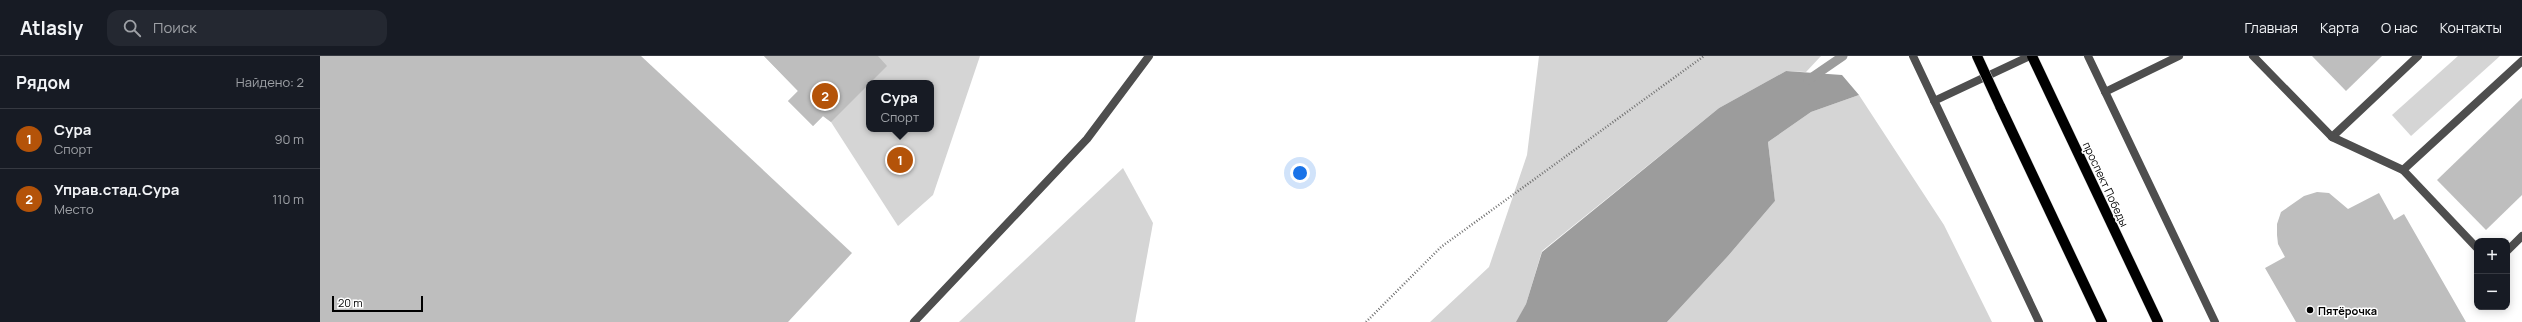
<!DOCTYPE html>
<html lang="ru">
<head>
<meta charset="utf-8">
<style>
	:root { --surface:#171b24; --page:#242831; --text:#f1f3f6; --muted:#9ea1a6; --line:#363941; --accent:#b45309 }
	body { margin:0; font-family:Manrope,sans-serif; background:var(--page); color:var(--text) }
	.controls { position:absolute; right:12px; bottom:12px; display:grid; overflow:hidden; border-radius:8px; box-shadow:0 2px 10px #0003 }
	.controls button { width:36px; height:36px; display:grid; place-items:center; padding:0; border:0; border-bottom:1px solid var(--line); background:var(--surface); color:var(--text); font:20px sans-serif }
	.scale { position:absolute; left:12px; bottom:10px; width:91px; box-sizing:border-box; padding-left:4px; border:2px solid #000; border-top:0; font-size:11px; line-height:14px; white-space:nowrap; color:#000; -webkit-text-stroke:3px #fff; paint-order:stroke }
	.you { position:absolute; left:980px; top:117px; width:14px; height:14px; margin:-10px; border:3px solid #fff; border-radius:50%; background:#1a73e8; box-shadow:0 0 0 6px #1a73e833 }
	.badge { display:grid; place-items:center; width:26px; height:26px; border-radius:50%; background:var(--accent); color:#fff; font-size:13px; font-weight:700 }
	.pin { position:absolute; translate:-50% -50%; border:2px solid #fff; box-shadow:0 1px 4px #0006 }
	.popup { position:absolute; left:546px; top:24px; width:68px; height:52px; box-sizing:border-box; display:grid; place-content:center; border-radius:8px; background:var(--surface); filter:drop-shadow(0 1px 3px #0005); font-size:13px; white-space:nowrap; color:var(--muted) }
	.popup b { font-size:15px; color:var(--text) }
	.popup::after { content:''; position:absolute; left:50%; top:100%; margin-left:-8px; border:8px solid transparent; border-top-color:var(--surface) }
	.list { margin:0; padding:0; list-style:none }
	h2 { display:flex; justify-content:space-between; align-items:center; height:52px; margin:0; padding:0 16px; font-size:17px }
	h2 small { font-size:13px; font-weight:400; color:var(--muted) }
	.list li { display:grid; grid-template-columns:26px 1fr auto; gap:12px; align-items:center; box-sizing:border-box; height:60px; padding:0 16px; border-top:1px solid var(--line) }
	.list b { display:block; font-size:15px; white-space:nowrap }
	.list p { margin:0; font-size:13px; white-space:nowrap; color:var(--muted) }
	.list em { font-size:13px; font-style:normal; color:var(--muted) }
	.icon { flex:none; width:22px; height:22px; fill:none; stroke:currentColor; stroke-width:2; stroke-linecap:round; stroke-linejoin:round }
	.map { position:relative; flex:none; width:2202px; height:266px; overflow:hidden }
	header { display:flex; align-items:center; gap:24px; box-sizing:border-box; height:56px; padding:0 20px; background:var(--surface); border-bottom:1px solid var(--line) }
	header strong { font-size:19px }
	nav { display:flex; gap:22px; margin-inline-start:auto; font-size:14px }
	.search { width:280px; height:36px; background:var(--page); display:flex; align-items:center; gap:10px; box-sizing:border-box; padding:0 14px; border-radius:12px; color:var(--muted); font-size:15px }
	main { display:flex }
	aside { flex:1; background:var(--surface) }
	.map>svg:first-child { display:block }
</style>
</head>
<body>
<header>
<strong>Atlasly</strong>
<div class="search"><svg class="icon" aria-label="search" viewBox="0 0 24 24"><circle cx="10" cy="10" r="6"/><path d="M15 15l6 6"/></svg>Поиск</div>
<nav><a>Главная</a><a>Карта</a><a>О нас</a><a>Контакты</a></nav>
</header>
<main>
<aside>
<h2>Рядом<small>Найдено: 2</small></h2>
<ul class="list">
<li><span class="badge">1</span><div><b>Сура</b><p>Спорт</p></div><em>90 m</em></li>
<li><span class="badge">2</span><div><b>Управ.стад.Сура</b><p>Место</p></div><em>110 m</em></li>
</ul>
</aside>
<div class="map">
<svg width="2202" height="266" viewBox="0 0 2202 266">
	<rect width="100%" height="100%" fill="#fff"/>
	<g fill="#d5d5d5" fill-rule="evenodd">
		<path d="M444,0H660L613,139L578,170L511,66L503,60L493,70L468,45L478,35ZM549,27H611V73H549Z"/>
		<path d="M1219,0H1501L1486,16L1466,15L1399,52L1222,195L1206,248L1197,266H1110L1169,211L1207,99Z"/>
		<path d="M2138,0H2180L2091,80L2072,59Z"/>
		<path d="M1539,39L1624,169L1672,266H1347L1408,200L1455,145L1448,86L1491,56Z"/>
		<path d="M803,112L833,167L815,266H639Z"/>
	</g>
	<path fill="#9c9c9c" d="M1466,15L1522,19L1539,39L1491,56L1448,86L1455,145L1408,200L1347,266H1196L1206,248L1222,196L1399,52Z"/>
	<g fill="none" stroke-linecap="round" stroke-linejoin="round">
		<path stroke="#9c9c9c" stroke-width="9" d="M1488,24L1523,0"/>
	</g>
	<g fill="#bebebe">
		<path d="M0,0H321L532,197L468,266H0Z"/>
		<path d="M444,0H558L567,10L511,66L503,60L493,70L468,45L478,35Z"/>
		<path d="M1992,0H2062L2026,35Z"/>
		<path d="M2202,42V139L2166,174L2117,124Z"/>
		<path d="M1997,136L2009,137L2028,153L2059,137L2074,164L2084,158L2146,266H1976L1945,212L1965,201L1958,188L1957,179V168L1961,156L1984,140Z"/>
	</g>
	<g fill="none" stroke-linecap="round" stroke-linejoin="round">
		<g stroke="#dbdbdb" stroke-width="11">
			<g id="primary">
				<path d="M1712,0L1838,266"/>
				<path d="M1680,50L1782,266"/>
			</g>
		</g>
		<path stroke="#707070" stroke-width="2.5" stroke-dasharray="1 2" stroke-linecap="butt" d="M1046,266L1121,191L1384,0"/>
		<g stroke="#4e4e4e" stroke-width="8">
			<path d="M1933,0L2012,81L2098,0"/>
			<path d="M1785,36L1859,0"/>
			<path d="M2012,81L2083,114L2157,192"/>
			<path d="M2083,114L2202,5"/>
			<path d="M2187,195L2202,180"/>
		</g>
		<path stroke="#4e4e4e" stroke-width="8" d="M594,266L767,83L829,0"/>
		<g stroke="#4e4e4e" stroke-width="8">
			<path d="M1593,0L1719,266"/>
			<path d="M1768,0L1895,266"/>
			<path d="M1614,45L1710,0"/>
		</g>
		<use href="#primary" stroke="#000" stroke-width="10"/>
		<g stroke="#dbdbdb" stroke-width="11" stroke-linecap="butt">
			<path id="primary-bridge" d="M1657,0L1680,50"/>
		</g>
		<use href="#primary-bridge" stroke="#000" stroke-width="10"/>
	</g>
	<circle fill="#000" stroke="#fff" stroke-width="1.5" cx="1990" cy="254" r="4"/>
	<g text-anchor="middle" dominant-baseline="central" stroke-width="3" stroke-linejoin="round" paint-order="stroke">
		<g font-size="11" fill="#000" stroke="#fff">
			<text transform="translate(1786 128) rotate(65)">проспект Победы</text>
		</g>
		<g font-size="11" font-weight="bold" fill="#000" stroke="#fff" text-anchor="start">
			<text x="1998" y="254">Пятёрочка</text>
		</g>
	</g>
</svg>
<div class="controls">
<button>+</button>
<button>−</button>
</div>
<div class="scale">20 m</div>
<div class="you"></div>
<div class="pin badge" style="left:580px;top:104px">1</div>
<div class="popup"><b>Сура</b>Спорт</div>
<div class="pin badge" style="left:505px;top:40px">2</div>
</div>
</main>
</body>
</html>
